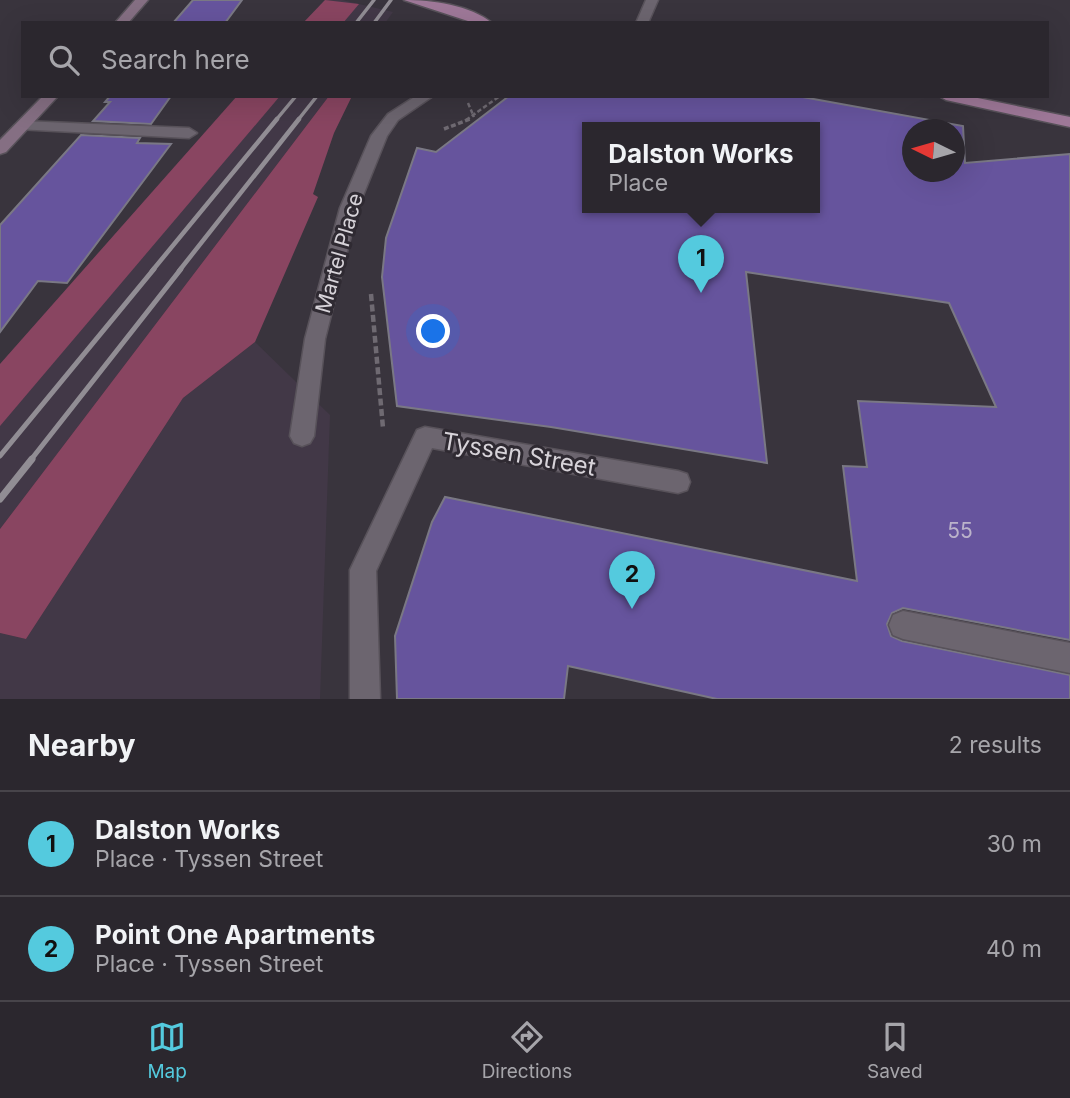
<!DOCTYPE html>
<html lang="en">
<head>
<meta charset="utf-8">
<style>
	:root { --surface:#2b272e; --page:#37333a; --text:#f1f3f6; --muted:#a6a5aa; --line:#47444a; --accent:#54cade }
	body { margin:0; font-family:Inter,sans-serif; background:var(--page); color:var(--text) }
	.compass { position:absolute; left:902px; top:119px; width:63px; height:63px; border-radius:50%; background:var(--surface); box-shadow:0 7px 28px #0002; rotate:275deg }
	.you { position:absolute; left:434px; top:332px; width:24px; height:24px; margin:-18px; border:5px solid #fff; border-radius:50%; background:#1a73e8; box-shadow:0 0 0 10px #1a73e833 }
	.badge { display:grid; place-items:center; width:46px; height:46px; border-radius:50%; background:var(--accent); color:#111; font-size:23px; font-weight:700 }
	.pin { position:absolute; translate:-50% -58px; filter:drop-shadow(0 2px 4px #0008) }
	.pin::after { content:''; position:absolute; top:37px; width:24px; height:21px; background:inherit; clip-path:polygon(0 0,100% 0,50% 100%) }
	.popup { position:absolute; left:582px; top:122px; width:238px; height:91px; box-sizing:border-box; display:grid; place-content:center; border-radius:0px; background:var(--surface); filter:drop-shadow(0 2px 5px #0005); font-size:23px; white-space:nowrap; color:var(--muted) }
	.popup b { font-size:26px; color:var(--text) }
	.popup::after { content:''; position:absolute; left:50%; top:100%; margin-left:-14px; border:14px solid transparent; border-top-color:var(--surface) }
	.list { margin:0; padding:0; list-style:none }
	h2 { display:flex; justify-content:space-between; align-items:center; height:91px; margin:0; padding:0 28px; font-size:30px }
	h2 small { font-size:23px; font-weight:400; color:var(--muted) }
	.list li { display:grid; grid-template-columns:46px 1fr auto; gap:21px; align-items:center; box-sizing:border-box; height:105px; padding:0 28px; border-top:2px solid var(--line) }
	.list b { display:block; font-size:26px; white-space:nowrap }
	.list p { margin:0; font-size:23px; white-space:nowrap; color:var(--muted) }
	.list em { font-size:23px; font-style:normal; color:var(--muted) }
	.icon { flex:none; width:38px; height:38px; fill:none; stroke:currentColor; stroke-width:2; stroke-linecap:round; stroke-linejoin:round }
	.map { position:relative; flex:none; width:1070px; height:699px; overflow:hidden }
	.search { position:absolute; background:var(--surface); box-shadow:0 7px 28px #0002; left:21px; right:21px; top:21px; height:77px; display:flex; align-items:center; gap:18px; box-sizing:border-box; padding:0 24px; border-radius:0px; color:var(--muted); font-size:26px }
	.sheet { height:301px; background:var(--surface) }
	nav { display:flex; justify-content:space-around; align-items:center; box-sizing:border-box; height:98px; border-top:2px solid var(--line); background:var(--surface); font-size:19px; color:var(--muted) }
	nav a { display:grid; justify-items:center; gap:4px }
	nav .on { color:var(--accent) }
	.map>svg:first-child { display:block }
</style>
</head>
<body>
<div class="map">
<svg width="1070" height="699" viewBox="0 0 1070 699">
	<rect width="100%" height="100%" fill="#39343d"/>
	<g fill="#423847">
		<path d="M325,0H342L393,12L385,23H303Z"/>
		<path d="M237,96H329L0,529V364Z"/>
		<path d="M255,342L330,415L320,699H0V633L26,639L183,398Z"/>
	</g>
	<g fill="#894561">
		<path d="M325,0L359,4L343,23H303Z"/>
		<path d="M237,96H280L0,426V364Z"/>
		<path d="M329,96H352L334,133L313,194L318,197L255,342L183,398L26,639L0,633V529Z"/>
	</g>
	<g fill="#66549d" stroke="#7a7884" stroke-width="2" fill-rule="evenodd">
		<path d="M193,0H242L225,23H173Z"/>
		<path d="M110,96H171L151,124L93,121L110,102H105Z"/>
		<path d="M509,96H797L963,126L965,163L1070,154V640L903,608L892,613L887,624L891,636L902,641L1070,675V699H717L568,666L564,699H397L395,636L432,522L445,497L857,581L843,466L867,467L858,401L996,407L949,303L746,272L767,463L551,427L397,406L382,277L386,238L417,148L436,152ZM587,127H815V207H587ZM913,130H955V172H913Z"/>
		<path d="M81,135L140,138L137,143L171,144L67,283L38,281L0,332V225Z"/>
	</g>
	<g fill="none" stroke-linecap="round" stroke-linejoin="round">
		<g stroke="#58525a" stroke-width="3">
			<g id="lane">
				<path d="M416,96H433L398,120L387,136L358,208L325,339L314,436L310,443L302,446L294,443L290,436L305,339L340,208L371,136L388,114Z"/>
				<path d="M22,121L189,128L197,133L189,138L17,129L14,126Z"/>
			</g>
		</g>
		<g stroke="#58525a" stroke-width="3">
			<g id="street">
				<path d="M646,0H658L648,23H636Z"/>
				<path d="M425,427L678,471L687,474L690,482L687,490L678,493L432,448L376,571L380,699H350V570L417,430Z"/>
				<path d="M903,611L1070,643V673L903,639L893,635L889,625L893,615Z"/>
			</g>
		</g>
		<g stroke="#58525a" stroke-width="3">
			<g id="secondary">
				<path d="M135,0H148L128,23H115Z"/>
				<path d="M43,96H58L6,152L0,154V140Z"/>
			</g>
		</g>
		<g stroke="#58525a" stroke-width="3">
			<g id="primary">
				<path d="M404,0C432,0 470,5 492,23H474Z"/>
				<path d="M939,96H968L1070,117V127L946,100Z"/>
			</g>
		</g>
		<g stroke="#6f6a72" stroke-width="2.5" stroke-dasharray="4.5 2.5" stroke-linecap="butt">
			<path d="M468,103L474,117"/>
			<path d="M466,120L500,96"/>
		</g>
		<path stroke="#6f6a72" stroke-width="3.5" stroke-dasharray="5 2.5" stroke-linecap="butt" d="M444,129L470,119"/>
		<path stroke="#6f6a72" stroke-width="4.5" stroke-dasharray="7 3.5" stroke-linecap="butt" d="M371,294L383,428"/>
		<use href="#lane" fill="#6c656f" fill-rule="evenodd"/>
		<use href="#street" fill="#6c656f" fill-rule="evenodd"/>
		<use href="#secondary" fill="#856f83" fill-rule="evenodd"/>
		<use href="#primary" fill="#9e7898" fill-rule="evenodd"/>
		<g stroke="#918d94" stroke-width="3.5">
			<path d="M356,23L374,0"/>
			<path d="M374,23L391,0"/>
			<path d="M276,120L296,96"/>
			<path d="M298,120L317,96"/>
		</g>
		<g stroke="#918d94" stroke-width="4.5">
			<path d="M152,271L277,119"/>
			<path d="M179,271L299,119"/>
		</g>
		<g stroke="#918d94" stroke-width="5">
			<path d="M0,456L154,269"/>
			<path d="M30,461L181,269"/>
		</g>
		<path stroke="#918d94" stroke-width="7" d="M0,499L32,459"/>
	</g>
	<g text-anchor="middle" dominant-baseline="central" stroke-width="6" stroke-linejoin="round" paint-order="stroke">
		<g font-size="21" fill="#d7d3d9" stroke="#2f2a32">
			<text transform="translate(339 253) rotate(-74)">Martel Place</text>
		</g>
		<g font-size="21" fill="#bbb3ca">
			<text x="960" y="530">55</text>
		</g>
		<g font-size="24" fill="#d7d3d9" stroke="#2f2a32">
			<text transform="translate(519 454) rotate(10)">Tyssen Street</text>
		</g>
	</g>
</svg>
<svg class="compass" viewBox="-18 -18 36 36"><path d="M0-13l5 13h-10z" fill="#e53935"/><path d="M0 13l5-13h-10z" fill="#a6a5aa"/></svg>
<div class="you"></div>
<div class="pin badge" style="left:701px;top:293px">1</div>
<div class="popup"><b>Dalston Works</b>Place</div>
<div class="pin badge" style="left:632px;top:609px">2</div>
<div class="search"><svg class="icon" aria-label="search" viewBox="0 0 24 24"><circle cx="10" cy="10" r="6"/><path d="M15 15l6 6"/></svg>Search here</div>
</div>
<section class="sheet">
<h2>Nearby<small>2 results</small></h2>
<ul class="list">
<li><span class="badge">1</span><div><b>Dalston Works</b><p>Place · Tyssen Street</p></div><em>30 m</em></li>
<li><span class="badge">2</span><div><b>Point One Apartments</b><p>Place · Tyssen Street</p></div><em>40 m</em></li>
</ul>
</section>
<nav>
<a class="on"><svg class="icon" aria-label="map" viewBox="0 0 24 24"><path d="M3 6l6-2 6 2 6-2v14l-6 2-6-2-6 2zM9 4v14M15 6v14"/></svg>Map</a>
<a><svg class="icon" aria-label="directions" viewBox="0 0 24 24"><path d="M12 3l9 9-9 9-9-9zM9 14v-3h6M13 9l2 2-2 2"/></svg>Directions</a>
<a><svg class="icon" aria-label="saved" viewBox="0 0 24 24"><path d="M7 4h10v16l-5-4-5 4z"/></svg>Saved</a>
</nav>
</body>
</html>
